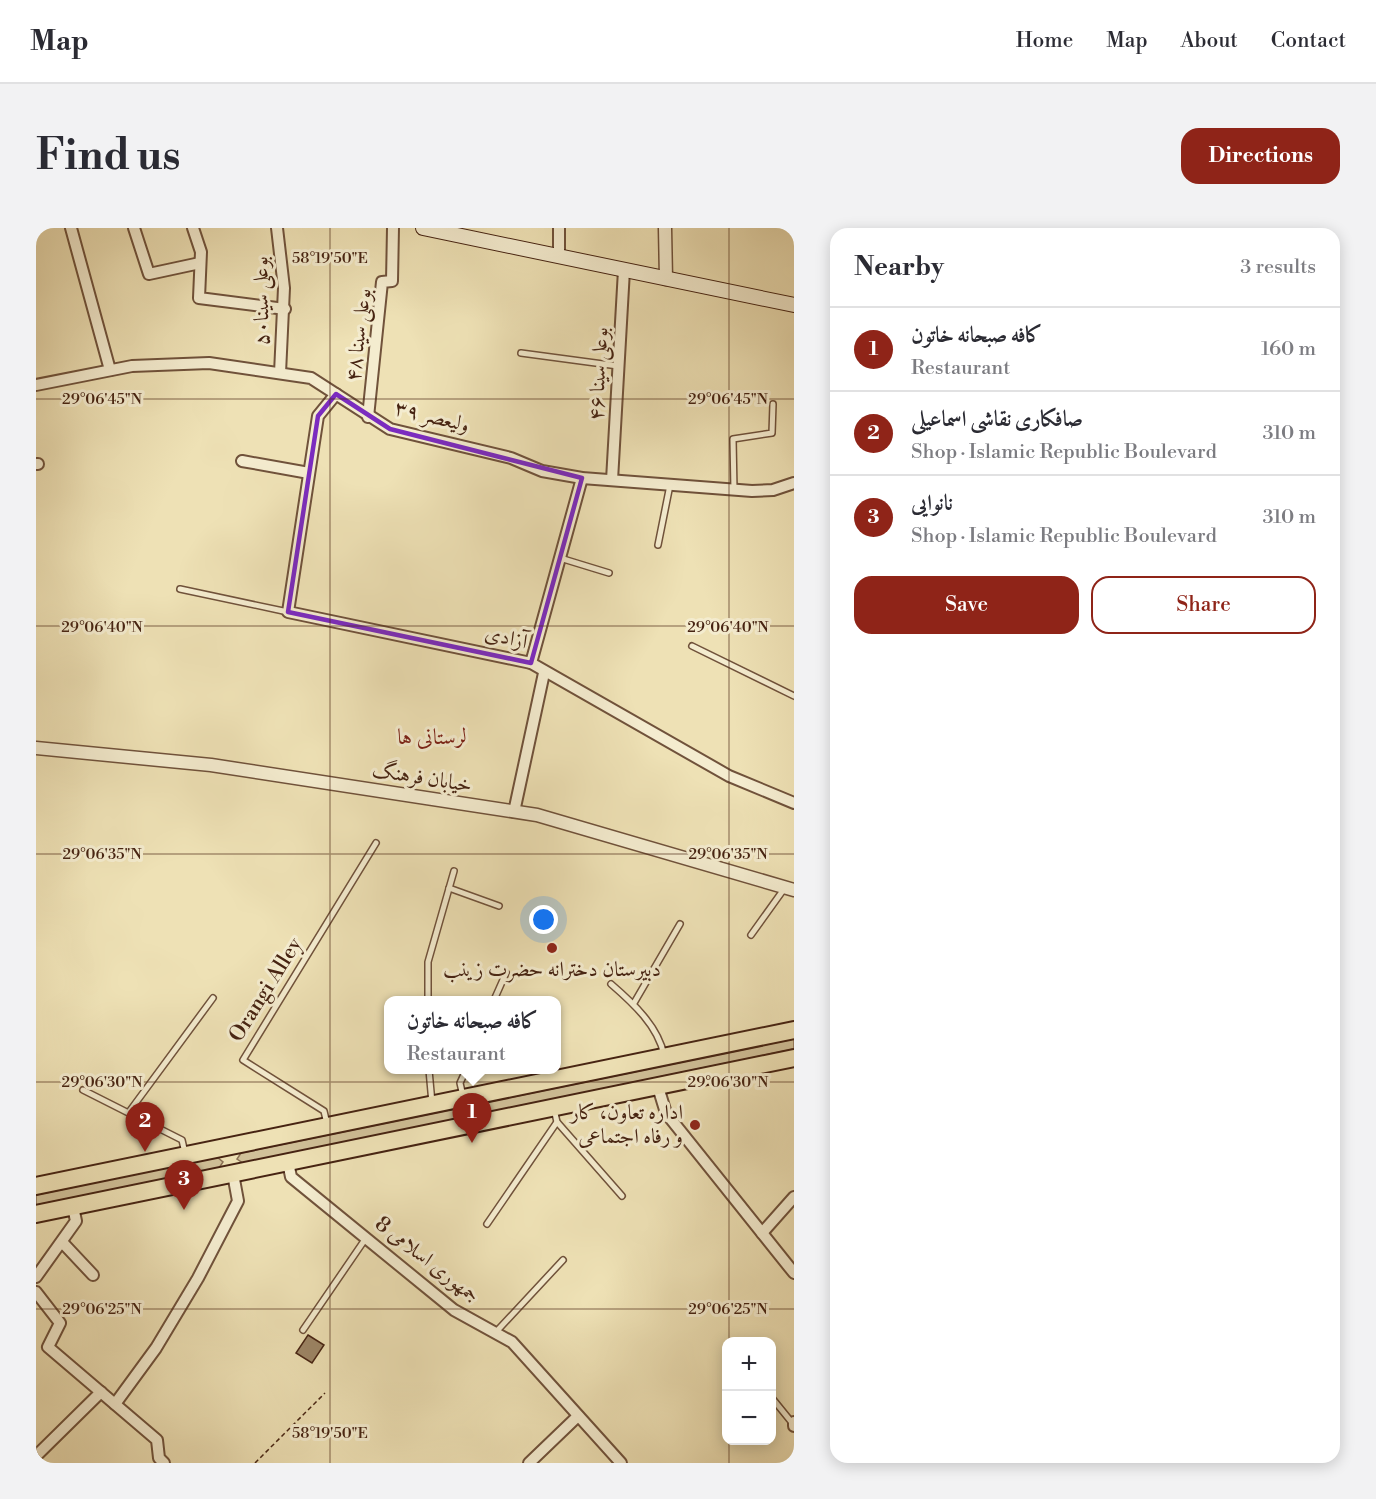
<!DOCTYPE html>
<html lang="en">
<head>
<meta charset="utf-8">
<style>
	:root { --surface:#fff; --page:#f2f2f3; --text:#2b2b33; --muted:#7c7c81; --line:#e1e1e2; --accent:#8f2418 }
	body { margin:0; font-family:"Libre Bodoni",Amiri,serif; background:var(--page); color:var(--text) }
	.controls { position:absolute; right:18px; bottom:18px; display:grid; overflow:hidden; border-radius:12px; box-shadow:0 3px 15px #0003 }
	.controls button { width:54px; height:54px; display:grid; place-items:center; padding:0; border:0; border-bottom:2px solid var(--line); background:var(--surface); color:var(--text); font:30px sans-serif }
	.you { position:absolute; left:508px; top:692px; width:21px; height:21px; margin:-15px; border:4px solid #fff; border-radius:50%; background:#1a73e8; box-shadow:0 0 0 9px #1a73e833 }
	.badge { display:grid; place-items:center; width:39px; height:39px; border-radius:50%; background:var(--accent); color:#fff; font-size:20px; font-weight:700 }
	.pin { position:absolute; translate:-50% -50px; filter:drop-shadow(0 2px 3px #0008) }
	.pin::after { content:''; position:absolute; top:32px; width:21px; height:18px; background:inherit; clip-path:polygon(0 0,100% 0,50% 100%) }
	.popup { position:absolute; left:348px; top:768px; width:177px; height:78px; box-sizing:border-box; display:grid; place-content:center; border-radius:12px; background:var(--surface); filter:drop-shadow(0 2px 4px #0005); font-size:20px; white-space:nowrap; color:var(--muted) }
	.popup b { font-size:22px; color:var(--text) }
	.popup::after { content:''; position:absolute; left:50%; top:100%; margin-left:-12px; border:12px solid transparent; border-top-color:var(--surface) }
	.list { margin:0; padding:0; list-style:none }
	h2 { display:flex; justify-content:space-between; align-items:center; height:78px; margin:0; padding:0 24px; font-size:26px }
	h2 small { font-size:20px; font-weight:400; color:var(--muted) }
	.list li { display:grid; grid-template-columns:39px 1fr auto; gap:18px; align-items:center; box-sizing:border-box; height:84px; padding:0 24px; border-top:2px solid var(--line) }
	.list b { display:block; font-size:22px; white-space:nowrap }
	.list p { margin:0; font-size:20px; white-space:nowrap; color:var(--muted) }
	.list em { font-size:20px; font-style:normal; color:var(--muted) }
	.actions { display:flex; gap:12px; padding:18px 24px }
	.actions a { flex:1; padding:14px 0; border:2px solid var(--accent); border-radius:18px; text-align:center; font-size:21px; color:var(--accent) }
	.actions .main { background:var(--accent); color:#fff }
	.map { position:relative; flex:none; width:758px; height:1235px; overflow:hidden; border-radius:18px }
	header { display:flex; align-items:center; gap:36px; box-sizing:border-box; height:84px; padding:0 30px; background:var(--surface); border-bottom:2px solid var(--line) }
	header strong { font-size:28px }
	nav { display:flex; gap:33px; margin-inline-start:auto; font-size:21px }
	.intro { display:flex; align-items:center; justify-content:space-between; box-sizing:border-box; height:144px; padding:0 36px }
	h1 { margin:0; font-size:42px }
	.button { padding:15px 27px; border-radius:18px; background:var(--accent); color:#fff; font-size:21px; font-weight:700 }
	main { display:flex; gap:36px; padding:0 36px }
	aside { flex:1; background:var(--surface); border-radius:18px; box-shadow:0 3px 15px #0003 }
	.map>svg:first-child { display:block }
</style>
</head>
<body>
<header>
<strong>Map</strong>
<nav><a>Home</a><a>Map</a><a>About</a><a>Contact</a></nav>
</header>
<div class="intro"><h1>Find us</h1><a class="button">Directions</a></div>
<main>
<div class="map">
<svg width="758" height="1235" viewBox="0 0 758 1235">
	<rect width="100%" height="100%" fill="#eee1b5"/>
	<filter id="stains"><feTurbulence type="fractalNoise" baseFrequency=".00333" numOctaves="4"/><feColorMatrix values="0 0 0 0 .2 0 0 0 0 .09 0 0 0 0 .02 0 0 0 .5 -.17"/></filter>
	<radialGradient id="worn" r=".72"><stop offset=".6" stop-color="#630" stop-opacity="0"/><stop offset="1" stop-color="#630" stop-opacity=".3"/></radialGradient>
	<g fill="#d1c199" stroke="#8c7256" stroke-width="1.5">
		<path d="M758,811V821L207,935L201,931L205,925Z"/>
		<path d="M181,929L187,934L183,940L0,977V967Z"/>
	</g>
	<path fill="#9d8667" stroke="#462312" stroke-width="1.5" d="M272,1107L288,1117L276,1135L260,1125Z"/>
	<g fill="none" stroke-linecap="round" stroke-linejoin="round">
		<g stroke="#70523b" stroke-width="8">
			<g id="service">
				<path d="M485,125L582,138"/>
				<path d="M698,262L697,211L736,205L737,176"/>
				<path d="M622,317L634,257"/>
				<path d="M524,330L573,345"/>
				<path d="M144,361L252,384"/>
				<path d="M656,418L758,468"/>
				<path d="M413,660L463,678"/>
				<path d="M715,707L748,661"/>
				<path d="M575,756C597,775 622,798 628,827"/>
				<path d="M392,772V734L418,643"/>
				<path d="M458,772L470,745"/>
				<path d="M598,775L644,696"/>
				<path d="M393,842L396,875"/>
				<path d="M47,862L146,912L149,925"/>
				<path d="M427,868L424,855L430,842"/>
				<path d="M518,881L521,894L586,968"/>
				<path d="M93,884L177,770"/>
				<path d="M291,896L288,883L207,832L340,615"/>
				<path d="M451,996L521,894"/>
				<path d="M267,1102L330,1010"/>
				<path d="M459,1105L527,1032"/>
				<path d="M736,1170L757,1196"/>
			</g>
		</g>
		<g stroke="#70523b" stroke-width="14">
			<g id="minor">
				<path d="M35,0L74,142"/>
				<path d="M98,0L113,46L164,35"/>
				<path d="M157,0L165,24L163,70L249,81"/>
				<path d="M241,0L248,60L244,145"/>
				<path d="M523,28V0"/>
				<path d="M0,157L96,138L173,135L275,150L354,201L475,230L506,243L546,250L716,263L737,262L758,255"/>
				<path d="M300,166L282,188L252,384L495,435L693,548L758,575"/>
				<path d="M332,189L346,54L356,53L357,0"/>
				<path d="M206,233L273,245"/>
				<path d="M0,236H2"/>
				<path d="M576,252L588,42"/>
				<path d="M495,435L546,250"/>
				<path d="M478,584L508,445"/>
				<path d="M622,859L630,885L758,1045"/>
				<path d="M252,934L255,949L418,1082L476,1114L585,1235"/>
				<path d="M726,1005L758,969"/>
				<path d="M26,1014L57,1047"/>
				<path d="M0,1049L40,993L37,979"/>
				<path d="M0,1064L24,1095L12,1119L121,1212L123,1230L128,1235"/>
				<path d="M79,1176L120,1120L162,1050L202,973L197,946"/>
				<path d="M758,1194V1198"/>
				<path d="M0,1228L65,1164"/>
				<path d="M493,1235L542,1188"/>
			</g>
		</g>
		<g stroke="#70523b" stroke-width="15">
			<g id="tertiary">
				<path d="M629,0L630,51"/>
				<path d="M0,520L175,537L501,587L758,662"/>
			</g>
		</g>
		<g stroke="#462312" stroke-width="16">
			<path id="secondary" d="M387,0L758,77"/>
		</g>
		<g stroke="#462312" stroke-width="20">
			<g id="primary">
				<path d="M0,958L758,802"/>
				<path d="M0,986L758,830"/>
			</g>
		</g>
		<path stroke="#462312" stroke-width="1.5" stroke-dasharray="4.5 3" stroke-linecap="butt" d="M219,1235L289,1165"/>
		<use href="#service" stroke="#f4eccf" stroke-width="5"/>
		<use href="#minor" stroke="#f4eccf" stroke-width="10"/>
		<use href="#tertiary" stroke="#f4eccf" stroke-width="12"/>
		<use href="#secondary" stroke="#f4eccf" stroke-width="14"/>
		<use href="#primary" stroke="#eee1b5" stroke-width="16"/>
	</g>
	<path fill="none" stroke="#7b2cbf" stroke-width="4.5" stroke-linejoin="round" d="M300,166L354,201L546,250L495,435L252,384L282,188Z"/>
	<path fill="none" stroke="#462312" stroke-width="1.5" stroke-opacity="0.45" d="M294,0V1235M693,0V1114M0,171H758M0,398H758M0,626H758M0,854H758M0,1081H758M693,1212V1235"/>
	<g fill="#8f2418" stroke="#f4eccf" stroke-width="2">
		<circle cx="516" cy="720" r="6"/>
		<circle cx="659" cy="897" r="6"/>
	</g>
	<g text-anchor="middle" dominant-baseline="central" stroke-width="6" stroke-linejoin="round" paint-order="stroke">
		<g font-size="21" fill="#462312" stroke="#f4eccf">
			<text transform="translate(226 73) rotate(-91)">بوعلی سینا۵۰</text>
			<text transform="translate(323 107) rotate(-83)">بوعلی سینا ۴۸</text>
			<text transform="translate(563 146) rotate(-87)">بوعلی سینا ۴۶</text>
			<text transform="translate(396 189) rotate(14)">ولیعصر ۳۹</text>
			<text transform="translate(470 410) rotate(13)">آزادی</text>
			<text transform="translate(386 550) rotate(9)">خیابان فرهنگ</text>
			<text transform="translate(230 762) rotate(-58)">Orangi Alley</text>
			<text transform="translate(391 1032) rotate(38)">جمهوری اسلامی 8</text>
		</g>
		<g font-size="21" fill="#462312" stroke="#f4eccf">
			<text x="516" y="742">دبیرستان دخترانه حضرت زینب</text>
			<text x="647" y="885" text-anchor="end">اداره تعاون، کار<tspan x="647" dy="24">و رفاه اجتماعی</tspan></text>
		</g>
		<g font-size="22" fill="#7a1f14" stroke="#f4eccf">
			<text x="396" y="509">لرستانی ها</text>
		</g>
	</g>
	<g font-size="15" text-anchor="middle" fill="#462312" stroke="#f4eccf" stroke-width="6" stroke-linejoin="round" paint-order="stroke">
		<text x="294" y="35">58°19'50"E</text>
		<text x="66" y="176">29°06'45"N</text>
		<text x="692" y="176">29°06'45"N</text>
		<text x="66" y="404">29°06'40"N</text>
		<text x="692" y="404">29°06'40"N</text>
		<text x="66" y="631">29°06'35"N</text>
		<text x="692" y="631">29°06'35"N</text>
		<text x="66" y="859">29°06'30"N</text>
		<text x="692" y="859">29°06'30"N</text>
		<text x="66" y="1086">29°06'25"N</text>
		<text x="692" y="1086">29°06'25"N</text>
		<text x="294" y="1210">58°19'50"E</text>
	</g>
	<rect width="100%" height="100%" filter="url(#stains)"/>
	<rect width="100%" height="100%" fill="url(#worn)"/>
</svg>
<div class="controls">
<button>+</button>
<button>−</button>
</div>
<div class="you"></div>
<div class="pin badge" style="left:436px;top:915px">1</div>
<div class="popup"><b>کافه صبحانه خاتون</b>Restaurant</div>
<div class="pin badge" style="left:109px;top:924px">2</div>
<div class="pin badge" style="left:148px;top:982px">3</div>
</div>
<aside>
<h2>Nearby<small>3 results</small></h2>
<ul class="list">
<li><span class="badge">1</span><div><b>کافه صبحانه خاتون</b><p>Restaurant</p></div><em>160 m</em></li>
<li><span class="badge">2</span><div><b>صافکاری نقاشی اسماعیلی</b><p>Shop · Islamic Republic Boulevard</p></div><em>310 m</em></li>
<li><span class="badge">3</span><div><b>نانوایی</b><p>Shop · Islamic Republic Boulevard</p></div><em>310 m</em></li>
</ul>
<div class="actions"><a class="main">Save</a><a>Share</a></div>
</aside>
</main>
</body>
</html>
